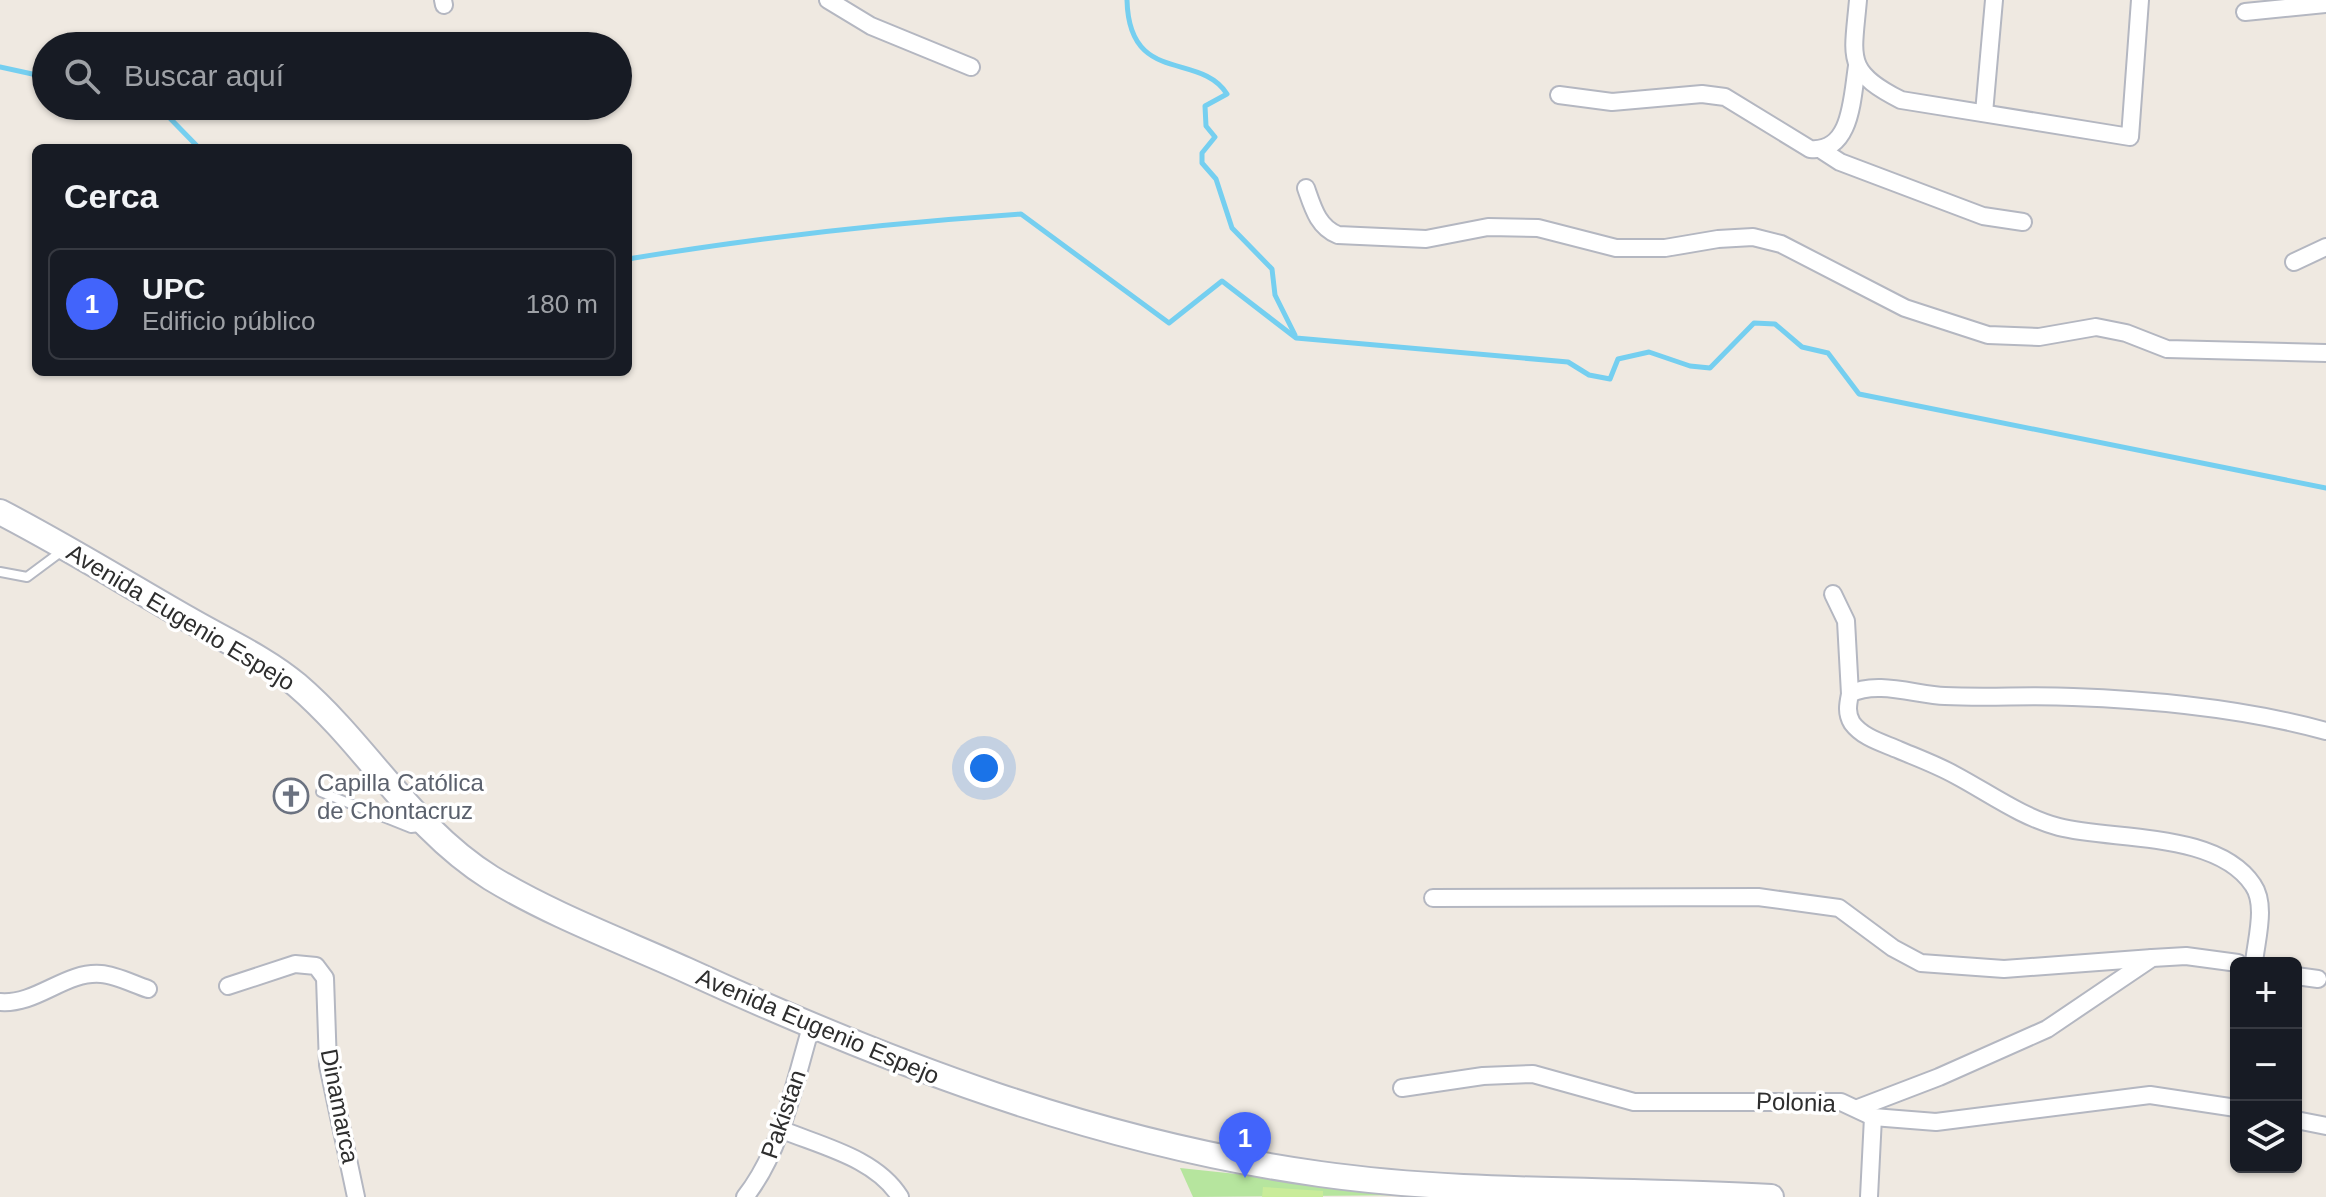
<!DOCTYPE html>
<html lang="es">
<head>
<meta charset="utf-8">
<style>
	:root { --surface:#171b24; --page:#242831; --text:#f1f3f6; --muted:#9ea1a6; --line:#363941; --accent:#4264fb }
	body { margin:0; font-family:Arial,sans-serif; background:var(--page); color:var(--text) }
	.controls { position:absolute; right:24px; bottom:24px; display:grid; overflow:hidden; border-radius:12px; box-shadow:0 2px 6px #0004 }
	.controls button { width:72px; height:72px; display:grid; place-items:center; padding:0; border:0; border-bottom:2px solid var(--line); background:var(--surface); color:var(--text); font:40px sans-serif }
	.you { position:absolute; left:984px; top:768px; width:28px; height:28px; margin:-20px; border:6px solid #fff; border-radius:50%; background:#1a73e8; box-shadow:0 0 0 12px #1a73e833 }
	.badge { display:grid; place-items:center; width:52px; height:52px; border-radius:50%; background:var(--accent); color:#fff; font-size:26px; font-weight:700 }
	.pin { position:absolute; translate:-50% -66px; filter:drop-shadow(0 2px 4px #0008) }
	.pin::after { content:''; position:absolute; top:42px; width:28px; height:24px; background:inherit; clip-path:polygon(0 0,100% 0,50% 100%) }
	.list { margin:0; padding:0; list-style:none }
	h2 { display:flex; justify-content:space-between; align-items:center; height:104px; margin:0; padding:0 32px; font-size:34px }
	h2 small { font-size:26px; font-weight:400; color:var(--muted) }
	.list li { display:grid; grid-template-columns:52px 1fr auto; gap:24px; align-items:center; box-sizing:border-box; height:112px; margin:0 16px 16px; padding:0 16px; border:2px solid var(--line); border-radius:12px }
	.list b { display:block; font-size:30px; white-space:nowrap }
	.list p { margin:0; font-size:26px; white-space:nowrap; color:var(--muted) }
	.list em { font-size:26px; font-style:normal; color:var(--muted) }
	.icon { flex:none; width:44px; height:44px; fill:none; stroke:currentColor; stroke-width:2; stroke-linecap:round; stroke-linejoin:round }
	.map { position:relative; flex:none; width:2326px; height:1197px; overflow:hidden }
	.search { position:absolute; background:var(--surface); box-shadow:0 2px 6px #0004; left:32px; top:32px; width:600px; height:88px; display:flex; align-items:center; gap:20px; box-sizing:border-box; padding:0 28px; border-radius:44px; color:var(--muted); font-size:30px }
	.panel { position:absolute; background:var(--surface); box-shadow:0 2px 6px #0004; left:32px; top:144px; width:600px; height:232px; border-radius:12px }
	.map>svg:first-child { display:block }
</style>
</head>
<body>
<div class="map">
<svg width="2326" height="1197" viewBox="0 0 2326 1197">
	<rect width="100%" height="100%" fill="#efe9e1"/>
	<path fill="#b6e59e" d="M1180,1168L1432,1195L1193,1197Z"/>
	<path fill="#c9ec9a" d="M1263,1187L1323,1191V1197H1262Z"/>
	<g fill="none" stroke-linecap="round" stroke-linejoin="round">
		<g stroke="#75cff0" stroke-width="5">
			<path d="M1127,0C1129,86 1200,51 1227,94L1205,106L1206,126L1215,137L1202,153V163L1216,179L1232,228L1272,269L1275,295L1295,335"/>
			<path d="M0,67L46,77"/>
			<path d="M158,106L199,148"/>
			<path d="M628,259C759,237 889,223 1021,214L1169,323L1222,281L1296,338L1568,362L1589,375L1610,379L1618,359L1649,352L1690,366L1710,368L1754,323L1775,324L1802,347L1828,353L1859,394L2326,488"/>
		</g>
		<g stroke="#b4b7c1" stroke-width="12">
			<g id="service">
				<path d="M0,572L27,577L62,551"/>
				<path d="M321,792L411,828L420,827"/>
			</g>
		</g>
		<g stroke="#b4b7c1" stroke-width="20">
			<g id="minor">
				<path d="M443,0L444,5"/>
				<path d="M828,0L871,26L971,67"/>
				<path d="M1858,0C1853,58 1844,71 1901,100L2130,137L2140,0"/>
				<path d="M2245,12L2326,4"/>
				<path d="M1559,95L1612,102L1702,94L1725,97L1810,149C1852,153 1852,97 1857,66"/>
				<path d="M1984,113L1994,0"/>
				<path d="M1823,151L1840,162L1983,216L2023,222"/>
				<path d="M1306,188C1313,208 1318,227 1338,235L1426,239L1488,227L1538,228L1616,248H1665L1718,239L1753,237L1781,244L1905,308L1988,335L2039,337L2096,327L2126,333L2167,349L2326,353"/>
				<path d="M2294,262L2326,247"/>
				<path d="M1833,594L1846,621L1850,694"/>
				<path d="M1433,898L1758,897L1839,908L1893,948L1921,963L2004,969L2152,958"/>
				<path d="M2254,963C2256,940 2267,905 2253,885C2217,831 2115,841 2059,827C2021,817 1989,793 1955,775C1937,765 1918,758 1899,750C1883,743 1863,738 1852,723C1846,713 1848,704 1850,694C1876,680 1917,695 1945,696C1988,698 2031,695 2073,697C2156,700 2246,709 2326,731"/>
				<path d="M2296,976L2318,979"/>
				<path d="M228,986L295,964L316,966L325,978L328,1065L356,1197"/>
				<path d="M0,1002C37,1005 65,971 101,974C116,975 133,984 148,989"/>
				<path d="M1402,1088L1483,1076L1533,1074L1634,1102H1841L1873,1117L1936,1122L2150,1095L2236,1108"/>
				<path d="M1858,1108L1939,1077L2047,1029L2152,958L2186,956L2238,963"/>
				<path d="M2296,1120L2326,1126"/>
				<path d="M780,1129C821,1146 876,1158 900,1197"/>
				<path d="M745,1197C782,1150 794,1084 811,1027"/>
				<path d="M1869,1197L1873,1117"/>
			</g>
		</g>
		<g stroke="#b4b7c1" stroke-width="28">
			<path id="secondary" d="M0,512C64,545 125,583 188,619C224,640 265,658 297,685C367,745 411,828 491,878C552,915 622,941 686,970C889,1063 1097,1143 1320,1174C1469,1195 1621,1188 1771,1197"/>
		</g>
		<use href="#service" stroke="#fff" stroke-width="8"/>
		<use href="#minor" stroke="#fff" stroke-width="16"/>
		<use href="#secondary" stroke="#fff" stroke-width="24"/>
	</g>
	<defs>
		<g id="church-ring" transform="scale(1.8)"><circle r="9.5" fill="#fff" stroke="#6b7280" stroke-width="1.5"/><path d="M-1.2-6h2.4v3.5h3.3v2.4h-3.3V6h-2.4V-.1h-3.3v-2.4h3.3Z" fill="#6b7280"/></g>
	</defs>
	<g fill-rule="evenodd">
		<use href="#church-ring" x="291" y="796"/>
	</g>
	<g text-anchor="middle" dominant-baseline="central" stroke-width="7" stroke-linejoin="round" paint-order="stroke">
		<g font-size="24" fill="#2e2e2e" stroke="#fff">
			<text transform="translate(181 617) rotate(31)">Avenida Eugenio Espejo</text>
			<text transform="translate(818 1026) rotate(23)">Avenida Eugenio Espejo</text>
			<text transform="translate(1796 1102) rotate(2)">Polonia</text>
			<text transform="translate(340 1106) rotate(79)">Dinamarca</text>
			<text transform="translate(783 1114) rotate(-71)">Pakistan</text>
		</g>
		<g font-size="24" fill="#5b616d" stroke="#fff" text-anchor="start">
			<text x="317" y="782">Capilla Católica<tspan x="317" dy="28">de Chontacruz</tspan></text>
		</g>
	</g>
</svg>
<div class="controls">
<button>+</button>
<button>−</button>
<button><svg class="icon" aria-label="layers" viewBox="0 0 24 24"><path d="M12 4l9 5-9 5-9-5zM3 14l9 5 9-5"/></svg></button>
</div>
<div class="you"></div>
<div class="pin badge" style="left:1245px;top:1178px">1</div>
<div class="search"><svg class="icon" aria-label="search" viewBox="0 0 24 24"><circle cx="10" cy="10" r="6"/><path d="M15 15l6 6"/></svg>Buscar aquí</div>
<section class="panel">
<h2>Cerca<small></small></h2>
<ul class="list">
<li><span class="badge">1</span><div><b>UPC</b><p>Edificio público</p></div><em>180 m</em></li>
</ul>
</section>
</div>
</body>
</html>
